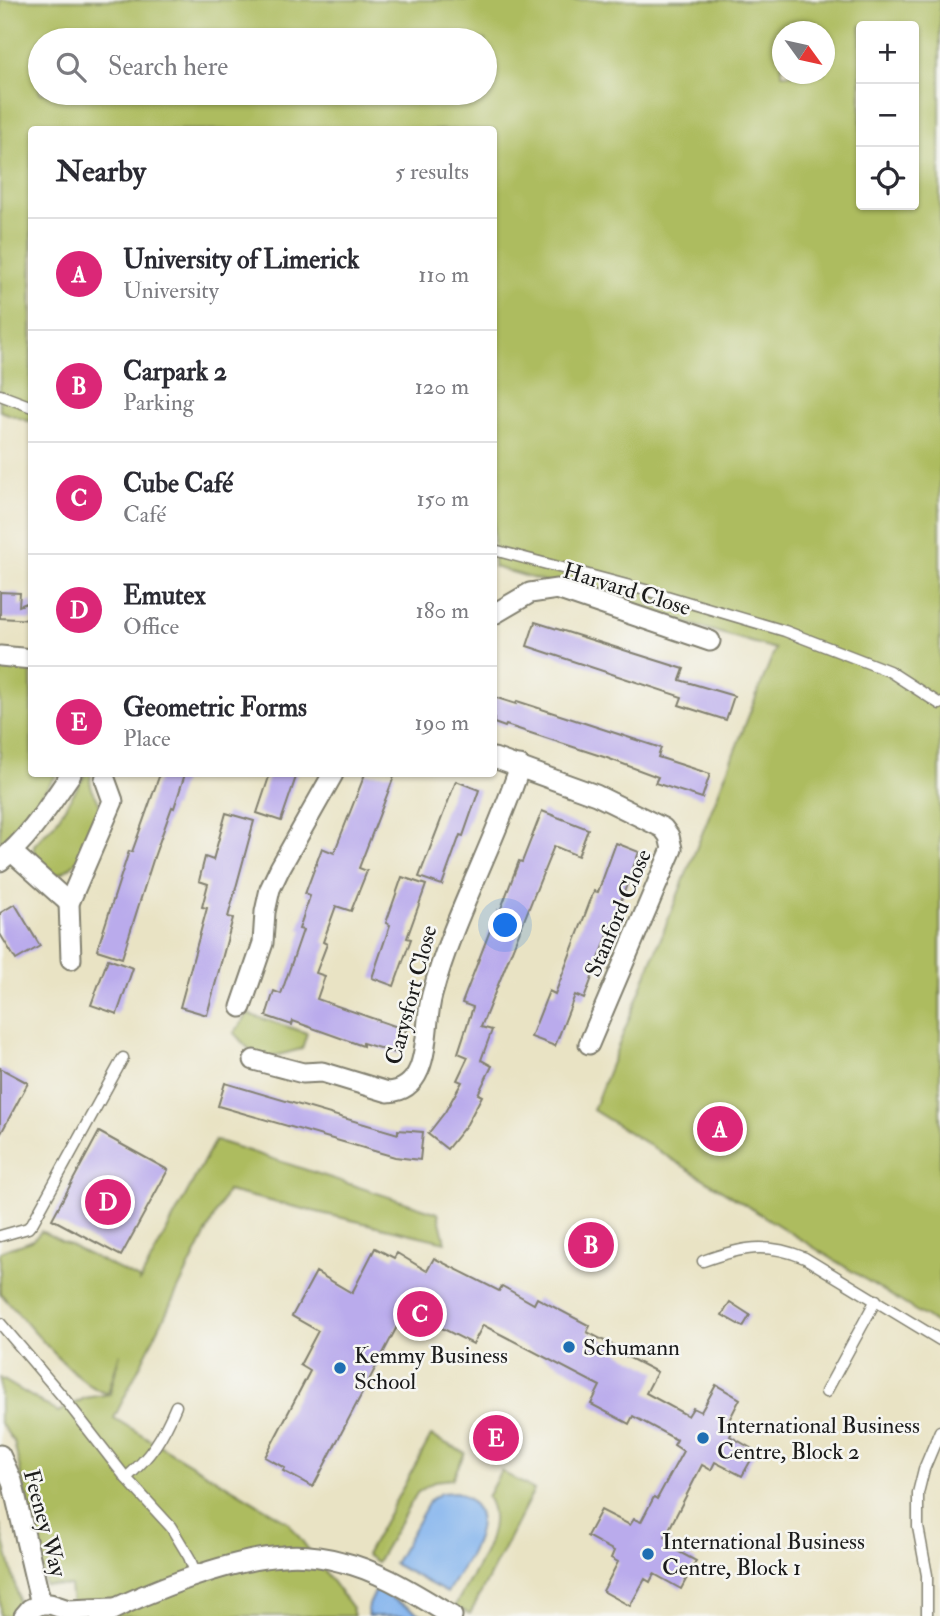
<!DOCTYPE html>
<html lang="en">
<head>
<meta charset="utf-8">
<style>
	:root { --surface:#fff; --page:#f2f2f3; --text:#2b2b33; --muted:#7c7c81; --line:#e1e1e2; --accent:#db2777 }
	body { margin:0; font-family:"IM FELL Double Pica",serif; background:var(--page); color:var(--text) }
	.controls { position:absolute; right:21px; top:21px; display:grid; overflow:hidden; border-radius:7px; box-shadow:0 2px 5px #0004 }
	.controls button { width:63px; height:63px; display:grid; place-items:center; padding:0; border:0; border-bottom:2px solid var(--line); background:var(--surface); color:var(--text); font:35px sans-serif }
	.compass { position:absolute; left:772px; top:21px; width:63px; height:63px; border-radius:50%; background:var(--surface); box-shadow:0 2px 5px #0004; rotate:123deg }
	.you { position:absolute; left:506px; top:926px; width:24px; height:24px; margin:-18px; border:5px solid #fff; border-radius:50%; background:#1a73e8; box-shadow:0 0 0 10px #1a73e833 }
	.badge { display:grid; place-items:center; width:46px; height:46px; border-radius:50%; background:var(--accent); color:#fff; font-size:23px; font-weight:700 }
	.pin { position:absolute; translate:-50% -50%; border:4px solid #fff; box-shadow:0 2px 7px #0006 }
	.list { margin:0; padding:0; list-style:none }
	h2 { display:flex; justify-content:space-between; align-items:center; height:91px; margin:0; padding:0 28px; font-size:30px }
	h2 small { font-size:23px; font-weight:400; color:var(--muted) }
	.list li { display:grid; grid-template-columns:46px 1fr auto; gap:21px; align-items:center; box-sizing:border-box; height:112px; padding:0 28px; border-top:2px solid var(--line) }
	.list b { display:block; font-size:26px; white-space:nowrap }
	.list p { margin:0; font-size:23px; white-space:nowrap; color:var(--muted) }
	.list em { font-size:23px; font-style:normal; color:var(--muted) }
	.icon { flex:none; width:38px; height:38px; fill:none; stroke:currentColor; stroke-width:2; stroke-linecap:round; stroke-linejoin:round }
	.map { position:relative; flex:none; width:940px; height:1616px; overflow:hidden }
	.search { position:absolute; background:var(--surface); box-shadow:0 2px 5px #0004; left:28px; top:28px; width:469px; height:77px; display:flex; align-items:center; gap:18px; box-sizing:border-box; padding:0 24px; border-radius:38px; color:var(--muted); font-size:26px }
	.panel { position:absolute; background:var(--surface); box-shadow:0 2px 5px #0004; left:28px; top:126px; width:469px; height:651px; border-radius:7px }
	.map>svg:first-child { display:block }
</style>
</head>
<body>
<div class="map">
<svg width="940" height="1616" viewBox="0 0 940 1616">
	<rect width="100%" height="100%" fill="#f6f6f2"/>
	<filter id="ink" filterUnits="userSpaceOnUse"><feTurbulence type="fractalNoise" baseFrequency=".0143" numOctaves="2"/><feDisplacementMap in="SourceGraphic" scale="14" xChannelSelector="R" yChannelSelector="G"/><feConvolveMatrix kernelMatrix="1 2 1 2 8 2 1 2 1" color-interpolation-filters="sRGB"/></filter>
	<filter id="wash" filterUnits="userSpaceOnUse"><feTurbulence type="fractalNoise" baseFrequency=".00686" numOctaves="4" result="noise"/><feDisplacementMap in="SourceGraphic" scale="28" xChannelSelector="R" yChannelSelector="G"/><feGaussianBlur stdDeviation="1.57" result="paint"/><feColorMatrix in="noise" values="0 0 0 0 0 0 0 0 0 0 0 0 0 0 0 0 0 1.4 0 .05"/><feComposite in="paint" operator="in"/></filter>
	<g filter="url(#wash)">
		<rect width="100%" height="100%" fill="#e9e3c4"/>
		<g fill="#adbc5f" stroke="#646c3e" stroke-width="2" fill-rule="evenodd">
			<path d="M0,0H940V1326L593,1110L775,649L494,567V130H32L31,422L0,411ZM861,26H914V205H861ZM782,32H824V74H782ZM40,40H485V93H40Z"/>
			<path d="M0,664L31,666L32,774H57L29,813L0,844Z"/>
			<path d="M86,774H91C87,792 100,795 101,811C89,837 82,872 50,876C39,869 32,860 34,845L55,823Z"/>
			<path d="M248,1014L307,1033L302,1049C260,1058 265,1068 234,1033Z"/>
			<path d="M215,1140L438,1213L445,1242L227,1191L114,1418L288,1522L352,1608L354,1616H73L70,1586L45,1585L14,1442L0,1423V1378L58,1412L85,1398L110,1394L120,1353L108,1393C83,1393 19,1314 0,1293V1252C14,1244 32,1246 41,1231L139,1279V1283Z"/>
			<path d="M431,1436L465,1453L452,1479L435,1481L417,1493L377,1562L366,1555Z"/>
			<path d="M501,1471L534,1490L470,1614L455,1606C470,1577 508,1528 487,1497Z"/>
			<path d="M0,1525L18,1596V1616H0Z"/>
		</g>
		<g fill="#81b2ed" stroke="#4e6784" stroke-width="2">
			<path d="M456,1492C506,1513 464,1562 447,1593L394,1564L430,1500L441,1493Z"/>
			<path d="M376,1590L424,1616H368L367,1609Z"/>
		</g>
		<g id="blocks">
			<g fill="#baabec">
				<path d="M0,592L20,593L19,606L32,601V620L0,618Z"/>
				<path d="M535,622L684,669L680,680L734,696L726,720L679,705L682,697L527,646Z"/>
				<path d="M494,697L516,704L517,701L661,748L658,757L710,774L702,798L655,783L658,777L607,758L506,725L505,727L494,723Z"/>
				<path d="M160,774H185L174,808L172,807L154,857L122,958L97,950L129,851L132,852Z"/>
				<path d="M270,774H297L281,821L257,813Z"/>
				<path d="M365,774H395L359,868L367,871L351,911L336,906L323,942L327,944L316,973L325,976L317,999L406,1030L399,1054L363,1043V1046L293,1021L292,1025L266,1016L274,991L281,994L303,930L299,929L310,896L305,894L322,848L334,853Z"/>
				<path d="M456,781L479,790L463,836L460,835L442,885L419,877Z"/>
				<path d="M542,811L588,829L578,856L554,846L481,1027L492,1030L481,1060L492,1066L478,1094L482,1096L467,1124L447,1149L428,1134L445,1112L462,1082L457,1080L468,1057L458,1053L473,1007L462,1003L498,910L500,911L519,861L522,862Z"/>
				<path d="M226,813L254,821L228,917L233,918L207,1015L180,1007L207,908L202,907L208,884L199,881L205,857L213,860Z"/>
				<path d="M616,843L639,852L584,999L575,995L555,1046L531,1037L549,991L555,994L594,891L598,892Z"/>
				<path d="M402,877L426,885L407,938L411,939L394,986L372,978L390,925L386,923Z"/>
				<path d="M15,904L40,946L16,960L0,934V913Z"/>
				<path d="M108,959L133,968L117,1014L91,1005Z"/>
				<path d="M0,1068L28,1083L0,1135Z"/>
				<path d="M225,1083L398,1134V1130L423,1132L420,1160L395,1157L218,1106Z"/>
				<path d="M99,1132L168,1170L121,1256L52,1219Z"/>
				<path d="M375,1248L394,1258L397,1253L427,1271L434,1258L499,1291L502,1286L534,1304L537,1298L590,1326L587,1332L620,1349L618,1352L657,1372L646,1393L688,1416L693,1408L701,1412L716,1385L740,1399L727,1424L734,1428L730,1436L756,1451L742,1476L715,1462L711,1470L702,1465L665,1537L671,1540L668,1546L696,1561L681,1589L654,1574L650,1582L645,1579L630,1606L603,1591L618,1562L611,1558L614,1551L587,1536L601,1510L630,1525L634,1519L641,1522L654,1497L657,1499L683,1451L674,1445L677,1440L633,1416L629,1424L591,1404L600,1386L483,1325L473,1344L434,1324L429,1333L401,1319L313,1487L283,1471L285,1468L265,1457L310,1371L300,1365L318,1331L292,1316L316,1272L352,1293Z"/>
				<path d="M730,1302L750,1315L743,1327L722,1315Z"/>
			</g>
		</g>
	</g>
	<g filter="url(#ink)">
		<use href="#blocks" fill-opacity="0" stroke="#828070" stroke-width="2"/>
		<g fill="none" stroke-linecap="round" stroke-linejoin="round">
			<g stroke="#828070" stroke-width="13">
				<g id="lane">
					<path d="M0,395L32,407"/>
					<path d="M494,550L653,592L785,631L889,671L940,704"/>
					<path d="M0,1236L28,1228L33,1222L123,1058"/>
					<path d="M703,1261C742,1247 766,1242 805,1258L940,1340"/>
					<path d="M0,1323L63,1397L126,1478L171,1527L189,1557L197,1577"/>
					<path d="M826,1392L876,1300"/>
					<path d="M126,1478C151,1456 163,1437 176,1406"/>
					<path d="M927,1616V1575L918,1527V1493L924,1469L940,1431"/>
				</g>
			</g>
			<g stroke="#828070" stroke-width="23">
				<g id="street">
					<path d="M494,614L530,593L557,589L710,641"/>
					<path d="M0,656L32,659"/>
					<path d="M494,758L596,795L663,828L669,836L672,849L589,1044"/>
					<path d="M12,852L69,903"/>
					<path d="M0,861C30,838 50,804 71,774"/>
					<path d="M71,959L69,903L113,801L105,779"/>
					<path d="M241,1007L263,943L265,912L270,889L280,868L333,774"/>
					<path d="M254,1060L303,1073L322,1072L388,1092C433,1090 423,1026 432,995C453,916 495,844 520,766"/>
					<path d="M0,1455L12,1481L41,1604"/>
					<path d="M24,1616L30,1609L41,1604H50L68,1610L114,1608"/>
					<path d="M100,1616C148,1591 230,1559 283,1556C302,1554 323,1557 342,1562C381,1571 418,1596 452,1616"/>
				</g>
			</g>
			<use href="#lane" stroke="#fff" stroke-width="10"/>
			<use href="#street" stroke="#fff" stroke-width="19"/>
		</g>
	</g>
	<g fill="#1f6fb2" stroke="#f6f6f2" stroke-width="2.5">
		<circle cx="569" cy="1347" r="7"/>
		<circle cx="340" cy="1368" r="7"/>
		<circle cx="703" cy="1438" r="7"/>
		<circle cx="648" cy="1554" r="7"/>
	</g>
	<g text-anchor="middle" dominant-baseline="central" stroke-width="5" stroke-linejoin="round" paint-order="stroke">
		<g font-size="23" fill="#1c1c1c" stroke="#f6f6f2">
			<text transform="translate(627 589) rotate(17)">Harvard Close</text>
			<text transform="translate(618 913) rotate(-67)">Stanford Close</text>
			<text transform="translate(411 995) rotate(-75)">Carysfort Close</text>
			<text transform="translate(45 1523) rotate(75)">Feeney Way</text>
		</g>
		<g font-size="23" fill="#1c1c1c" stroke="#f6f6f2" text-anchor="start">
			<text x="583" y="1347">Schumann</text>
			<text x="354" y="1355">Kemmy Business<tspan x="354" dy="26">School</tspan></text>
			<text x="717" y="1425">International Business<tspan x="717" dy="26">Centre, Block 2</tspan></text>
			<text x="662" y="1541">International Business<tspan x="662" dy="26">Centre, Block 1</tspan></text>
		</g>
	</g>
</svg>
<div class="controls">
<button>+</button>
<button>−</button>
<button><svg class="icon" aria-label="locate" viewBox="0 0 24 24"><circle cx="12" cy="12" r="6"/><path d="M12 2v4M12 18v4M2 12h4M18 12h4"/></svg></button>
</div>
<svg class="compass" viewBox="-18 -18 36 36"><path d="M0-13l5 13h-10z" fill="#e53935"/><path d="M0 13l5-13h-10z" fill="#7c7c81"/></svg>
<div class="you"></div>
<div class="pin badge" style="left:720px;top:1129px">A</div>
<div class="pin badge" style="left:591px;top:1245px">B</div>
<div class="pin badge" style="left:420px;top:1314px">C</div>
<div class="pin badge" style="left:108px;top:1202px">D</div>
<div class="pin badge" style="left:496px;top:1438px">E</div>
<div class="search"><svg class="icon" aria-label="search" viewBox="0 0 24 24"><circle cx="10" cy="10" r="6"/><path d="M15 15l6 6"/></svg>Search here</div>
<section class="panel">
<h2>Nearby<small>5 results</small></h2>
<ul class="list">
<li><span class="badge">A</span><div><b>University of Limerick</b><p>University</p></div><em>110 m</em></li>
<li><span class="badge">B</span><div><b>Carpark 2</b><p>Parking</p></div><em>120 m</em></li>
<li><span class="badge">C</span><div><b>Cube Café</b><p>Café</p></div><em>150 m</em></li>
<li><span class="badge">D</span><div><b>Emutex</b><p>Office</p></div><em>180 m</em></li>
<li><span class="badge">E</span><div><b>Geometric Forms</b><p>Place</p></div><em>190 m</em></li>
</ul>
</section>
</div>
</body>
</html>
